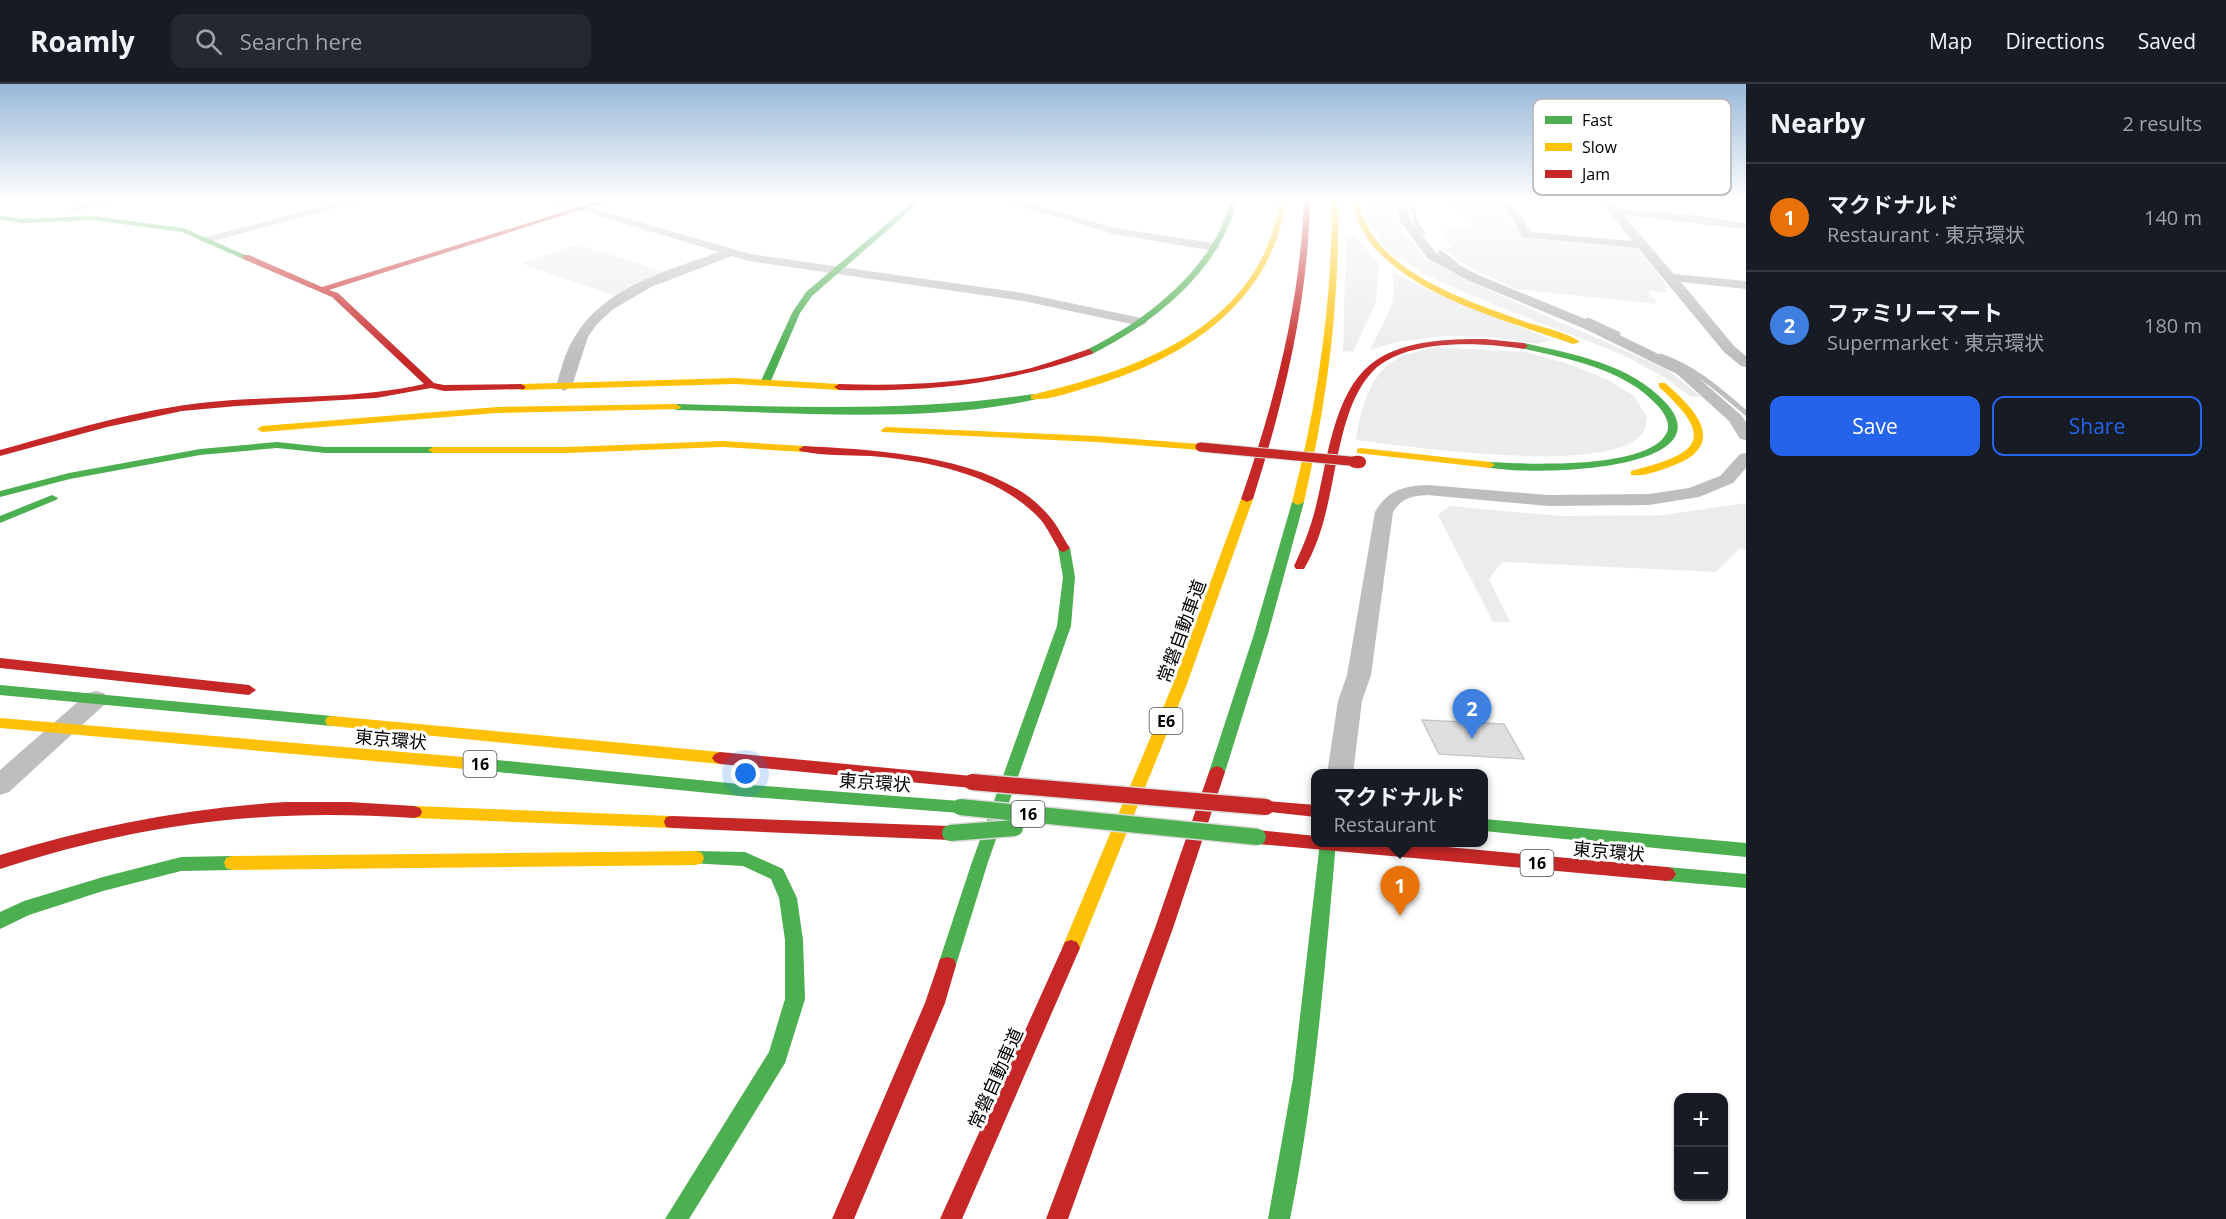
<!DOCTYPE html>
<html lang="en">
<head>
<meta charset="utf-8">
<style>
	:root { --surface:#171b24; --page:#242831; --text:#f1f3f6; --muted:#9ea1a6; --line:#363941; --accent:#2563eb }
	body { margin:0; font-family:"Open Sans","Noto Sans JP",sans-serif; background:var(--page); color:var(--text) }
	.controls { position:absolute; right:18px; bottom:18px; display:grid; overflow:hidden; border-radius:12px; box-shadow:0 2px 4px #0004 }
	.controls button { width:54px; height:54px; display:grid; place-items:center; padding:0; border:0; border-bottom:2px solid var(--line); background:var(--surface); color:var(--text); font:30px sans-serif }
	.you { position:absolute; left:746px; top:690px; width:21px; height:21px; margin:-15px; border:4px solid #fff; border-radius:50%; background:#1a73e8; box-shadow:0 0 0 9px #1a73e833 }
	.badge { display:grid; place-items:center; width:39px; height:39px; border-radius:50%; background:var(--accent); color:#fff; font-size:20px; font-weight:700 }
	.pin { position:absolute; translate:-50% -50px; filter:drop-shadow(0 2px 3px #0008) }
	.pin::after { content:''; position:absolute; top:32px; width:21px; height:18px; background:inherit; clip-path:polygon(0 0,100% 0,50% 100%) }
	.popup { position:absolute; left:1311px; top:685px; width:177px; height:78px; box-sizing:border-box; display:grid; place-content:center; border-radius:12px; background:var(--surface); filter:drop-shadow(0 2px 4px #0005); font-size:20px; white-space:nowrap; color:var(--muted) }
	.popup b { font-size:22px; color:var(--text) }
	.popup::after { content:''; position:absolute; left:50%; top:100%; margin-left:-12px; border:12px solid transparent; border-top-color:var(--surface) }
	.list { margin:0; padding:0; list-style:none }
	h2 { display:flex; justify-content:space-between; align-items:center; height:78px; margin:0; padding:0 24px; font-size:26px }
	h2 small { font-size:20px; font-weight:400; color:var(--muted) }
	.list li { display:grid; grid-template-columns:39px 1fr auto; gap:18px; align-items:center; box-sizing:border-box; height:108px; padding:0 24px; border-top:2px solid var(--line) }
	.list b { display:block; font-size:22px; white-space:nowrap }
	.list p { margin:0; font-size:20px; white-space:nowrap; color:var(--muted) }
	.list em { font-size:20px; font-style:normal; color:var(--muted) }
	.actions { display:flex; gap:12px; padding:18px 24px }
	.actions a { flex:1; padding:14px 0; border:2px solid var(--accent); border-radius:12px; text-align:center; font-size:21px; color:var(--accent) }
	.actions .main { background:var(--accent); color:#fff }
	.icon { flex:none; width:33px; height:33px; fill:none; stroke:currentColor; stroke-width:2; stroke-linecap:round; stroke-linejoin:round }
	.map { position:relative; flex:none; width:1746px; height:1135px; overflow:hidden }
	header { display:flex; align-items:center; gap:36px; box-sizing:border-box; height:84px; padding:0 30px; background:var(--surface); border-bottom:2px solid var(--line) }
	header strong { font-size:28px }
	nav { display:flex; gap:33px; margin-inline-start:auto; font-size:21px }
	.search { width:420px; height:54px; background:var(--page); display:flex; align-items:center; gap:15px; box-sizing:border-box; padding:0 21px; border-radius:12px; color:var(--muted); font-size:22px }
	main { display:flex }
	aside { flex:1; background:var(--surface) }
	.map>svg:first-child { display:block }
</style>
</head>
<body>
<header>
<strong>Roamly</strong>
<div class="search"><svg class="icon" aria-label="search" viewBox="0 0 24 24"><circle cx="10" cy="10" r="6"/><path d="M15 15l6 6"/></svg>Search here</div>
<nav><a>Map</a><a>Directions</a><a>Saved</a></nav>
</header>
<main>
<div class="map">
<svg width="1746" height="1135" viewBox="0 0 1746 1135">
	<rect width="100%" height="100%" fill="#fff"/>
	<g fill="#ececec">
		<path d="M1364,116H1389L1403,147L1425,175L1519,220L1667,285L1701,313H1691L1664,293L1621,270L1497,222L1428,192L1386,166L1364,132L1368,128Z"/>
		<path d="M1403,116H1493L1505,125L1521,152L1627,162L1637,165L1669,204H1664L1667,208L1649,207L1657,220L1514,205L1461,178L1443,164H1451L1441,148L1472,143L1451,118Z"/>
		<path d="M1346,152H1355L1379,181L1376,218L1353,268L1343,267Z"/>
		<path d="M577,160L669,189L616,212L520,179Z"/>
		<path d="M1392,188L1429,206L1552,256L1538,260L1492,253L1446,252L1401,257L1370,266C1382,238 1400,220 1392,188Z"/>
		<path d="M1436,263L1526,268L1572,281L1608,296L1634,312L1647,333C1646,337 1646,343 1644,347C1618,394 1405,362 1356,356C1360,327 1370,287 1400,273C1411,268 1424,266 1436,263Z"/>
		<path d="M1746,419V466L1740,464L1716,488L1502,478L1489,495L1510,538H1493L1438,431L1449,422L1561,432L1664,431Z"/>
	</g>
	<g fill="none" stroke-linecap="round" stroke-linejoin="round">
		<g stroke="#bfbfbf" stroke-width="4">
			<path d="M1411,119L1418,142L1423,149"/>
			<path d="M1440,168L1456,180"/>
		</g>
		<g stroke="#bfbfbf" stroke-width="5">
			<path d="M1588,236L1618,250"/>
			<path d="M1661,272C1695,284 1719,306 1746,329"/>
		</g>
	</g>
	<path fill="#dfdfdf" stroke="#c7c7c7" stroke-width="1.5" d="M1422,636L1504,640L1524,675L1439,670Z"/>
	<g fill="none" stroke-linecap="round" stroke-linejoin="round">
		<g fill="#bebebe" fill-rule="evenodd">
			<path d="M98,116H115L72,128L67,125Z"/>
			<path d="M349,116H365L206,159L200,156L202,154Z"/>
			<path d="M547,116H563L750,170L1023,209L1141,234L1148,238L1141,242L1023,217L749,177L732,172L651,203L612,226L597,240L588,253L572,302L564,307L556,302C561,286 565,268 574,254C603,203 668,187 719,168Z"/>
			<path d="M1000,116H1016L1115,144L1214,159L1220,163L1214,167L1114,150Z"/>
			<path d="M1393,116H1403L1411,137L1436,169L1478,191L1595,239L1687,284L1741,331L1746,338V356L1740,355L1729,337L1677,290L1585,245L1470,197L1428,175L1400,137Z"/>
			<path d="M1493,116C1514,115 1521,131 1530,148L1632,157L1600,116H1610L1617,124L1692,131L1746,139V145L1623,131L1674,190L1746,197V205L1681,198L1734,262L1746,272V283L1741,282L1724,268L1638,164L1522,153L1510,130Z"/>
			<path d="M1746,369V384L1733,399L1699,413L1649,421L1548,422L1427,411C1412,412 1401,414 1393,428L1371,591L1362,617L1353,690H1327L1338,617L1347,591L1375,428C1387,407 1403,402 1427,401L1548,411L1649,410L1689,404L1720,392L1740,370Z"/>
			<path d="M96,607L104,609L108,615L104,621L9,708L0,711V686L88,609Z"/>
		</g>
		<g fill="#4caf50" fill-rule="evenodd">
			<path d="M915,116H922L812,212L800,229L770,299L762,301L760,299L792,229L806,208Z"/>
			<path d="M1232,116H1238C1233,131 1228,145 1220,159C1193,207 1141,246 1092,270H1086V266C1134,243 1185,205 1213,159C1221,146 1226,131 1232,116Z"/>
			<path d="M0,132L23,135L92,132L183,144L250,173L243,175L182,148L92,136L23,139L0,136Z"/>
			<path d="M1524,259C1573,270 1631,280 1666,319C1673,327 1680,337 1677,348C1666,389 1521,391 1486,383L1485,381L1490,378C1526,380 1646,386 1666,350C1672,340 1664,329 1658,322C1624,284 1568,275 1521,264L1520,262Z"/>
			<path d="M1034,310L1037,311V315C926,340 790,328 676,326L671,323L676,320C796,323 915,328 1034,310Z"/>
			<path d="M277,358L325,363H433L438,366L433,369H325L277,364L200,371L70,395L0,413V407L69,389L200,365Z"/>
			<path d="M52,411L58,414L56,416L0,439V432Z"/>
			<path d="M1298,415L1304,418L1268,550L1225,688L1222,692L1217,694L1212,692L1209,688L1254,550L1292,418Z"/>
			<path d="M1064,460L1070,464L1075,493L1071,542L988,778L956,881L954,887L947,889L940,887L938,881L972,778L1057,542L1063,493L1058,464Z"/>
			<path d="M0,601L332,632L337,633L339,637L337,641L332,642L0,611Z"/>
			<path d="M487,675L739,700L960,717L966,719L968,723L966,727L960,729L739,712L487,687L482,685L479,681L482,677Z"/>
			<path d="M1484,735L1746,759V773L1484,747Z"/>
			<path d="M1320,758H1336C1325,885 1315,1011 1290,1135H1268L1293,994Z"/>
			<path d="M696,767L745,768L783,785L797,814L803,856L805,915L785,979L689,1135H665L769,968L785,915V856L779,814L771,795L743,782L690,779L688,774L690,769Z"/>
			<path d="M232,772L238,774L240,779L238,784L232,786L181,787L103,807L29,831L0,845V828L24,817L103,793L181,773Z"/>
			<path d="M1667,783L1746,790V804L1667,797L1661,795L1658,790L1661,785Z"/>
		</g>
		<g fill="#ffc107" fill-rule="evenodd">
			<path d="M1280,116H1286C1272,220 1183,276 1089,303C1072,308 1048,317 1031,315V311C1140,285 1261,243 1280,116Z"/>
			<path d="M1332,116H1338C1340,219 1327,318 1304,418L1298,421L1292,418C1318,318 1332,219 1332,116Z"/>
			<path d="M1350,116H1356C1362,130 1367,145 1377,157C1410,199 1479,221 1529,239C1545,244 1567,248 1580,258L1573,260C1509,237 1418,215 1372,161C1362,148 1356,132 1350,116Z"/>
			<path d="M735,294L839,300L844,303L839,306L735,300L521,306L516,303L521,300Z"/>
			<path d="M1659,299H1665C1695,325 1730,361 1672,382C1661,386 1644,393 1631,391V387C1698,370 1718,356 1659,303Z"/>
			<path d="M676,320L681,323L679,325L497,329L262,348L257,345L262,342L497,323Z"/>
			<path d="M886,343L1096,352L1200,360L1205,363L1200,366L1096,358L882,348L881,346Z"/>
			<path d="M723,357L804,362L809,365L804,368L723,363L567,369H433L428,366L433,363H567Z"/>
			<path d="M1361,364L1490,378L1495,381L1490,384L1357,369V365Z"/>
			<path d="M1247,412L1253,415L1187,600L1080,864L1077,870L1071,872L1065,870L1062,864L1173,600L1241,415Z"/>
			<path d="M332,632L720,668L725,670L728,674L725,678L720,680L332,642L327,641L325,637L327,633Z"/>
			<path d="M0,634L487,675L492,677L495,681L492,685L487,687L0,644Z"/>
			<path d="M414,722L672,732L678,733L680,738L678,743L672,744L414,734L408,732L406,728L408,724Z"/>
			<path d="M696,767L702,769L704,774L702,779L696,781L232,786L226,784L224,779L226,774L232,772Z"/>
		</g>
		<g fill="#c62828" fill-rule="evenodd">
			<path d="M602,116H611L329,206L338,209L434,299L444,301L521,300L526,303L524,305L444,307L431,304L376,314L237,322L182,327L107,343L0,372V366C69,347 138,325 210,318C282,311 354,316 424,300L332,213L243,175V171H249L322,203Z"/>
			<path d="M1304,116H1310C1308,219 1284,317 1253,415L1247,418L1241,415C1275,317 1300,220 1304,116Z"/>
			<path d="M1485,255L1524,259L1528,262L1524,265C1483,258 1405,254 1373,287C1350,311 1343,348 1336,379C1329,415 1323,453 1304,485H1296L1294,482C1303,463 1311,443 1316,422C1327,379 1333,310 1371,280C1401,256 1448,255 1485,255Z"/>
			<path d="M1089,265L1093,268L1092,270C1007,300 929,308 839,306L834,303L839,300C901,302 962,300 1023,286C1045,281 1067,272 1089,265Z"/>
			<path d="M804,362C877,366 1000,371 1050,433C1058,442 1063,454 1070,464L1064,468L1060,467C1053,457 1048,444 1040,435C998,390 929,377 870,372C847,371 822,372 800,367L799,365Z"/>
			<path d="M0,574L249,601L256,606L249,611L0,584Z"/>
			<path d="M720,668L972,692L978,694L980,698L978,702L972,704L720,680L715,678L712,674L715,670Z"/>
			<path d="M1217,682L1222,684L1225,688L1173,844L1068,1135H1046L1155,844L1209,688L1212,684Z"/>
			<path d="M1266,717L1316,721V733L1260,727L1258,723L1260,719Z"/>
			<path d="M286,718H349L414,722L420,724L422,728L420,732L414,734C264,724 143,739 0,785V771C94,742 188,724 286,718Z"/>
			<path d="M672,732L950,742L956,744L958,749L956,754L950,756L672,744L666,743L664,738L666,733Z"/>
			<path d="M1258,746L1316,752V758H1393L1667,783L1673,785L1676,790L1673,795L1667,797L1258,760L1252,758L1250,753L1252,748Z"/>
			<path d="M1071,856L1077,858L1080,864L962,1135H940L1065,858Z"/>
			<path d="M947,873L954,875L956,881L945,919L854,1135H832L925,919L938,881L940,875Z"/>
		</g>
		<g stroke="#dbdbdb" stroke-width="19" stroke-linecap="butt">
			<g id="fast-bridge">
				<path d="M960,723L1258,753"/>
				<path d="M950,749L1015,744"/>
			</g>
		</g>
		<g stroke="#dbdbdb" stroke-width="11" stroke-linecap="butt">
			<path id="jam-bridge-far2" d="M1200,363L1360,378"/>
		</g>
		<g stroke="#dbdbdb" stroke-width="15" stroke-linecap="butt">
			<path id="jam-bridge-far1" d="M1355,378H1360"/>
		</g>
		<g stroke="#dbdbdb" stroke-width="19" stroke-linecap="butt">
			<path id="jam-bridge" d="M972,698L1266,723"/>
		</g>
		<use href="#fast-bridge" stroke="#4caf50" stroke-width="16"/>
		<use href="#jam-bridge-far2" stroke="#c62828" stroke-width="9"/>
		<use href="#jam-bridge-far1" stroke="#c62828" stroke-width="12"/>
		<use href="#jam-bridge" stroke="#c62828" stroke-width="16"/>
	</g>
	<linearGradient id="sky" x2="0" y2="1"><stop stop-color="#97b8d8"/><stop offset="0.42" stop-color="#fff"/><stop offset="1" stop-color="#fff" stop-opacity="0"/></linearGradient>
	<rect width="1746" height="275" fill="url(#sky)"/>
	<g text-anchor="middle" dominant-baseline="central" stroke-width="6" stroke-linejoin="round" paint-order="stroke">
		<g fill="#fff" stroke="#4c4c4c" stroke-width="1.5">
			<rect x="1149.5" y="624" width="33" height="26" rx="4.5"/>
			<rect x="463.5" y="667" width="33" height="26" rx="4.5"/>
			<rect x="1011.5" y="717" width="33" height="26" rx="4.5"/>
			<rect x="1520.5" y="766" width="33" height="26" rx="4.5"/>
		</g>
		<g font-size="16" font-weight="bold" fill="#000">
			<text x="1166" y="637">E6</text>
			<text x="480" y="680">16</text>
			<text x="1028" y="730">16</text>
			<text x="1537" y="779">16</text>
		</g>
		<g font-size="18" fill="#000" stroke="#fff">
			<text transform="translate(1181 547) rotate(-70)">常磐自動車道</text>
			<text transform="translate(391 655) rotate(5)">東京環状</text>
			<text transform="translate(875 698) rotate(4)">東京環状</text>
			<text transform="translate(1609 767) rotate(5)">東京環状</text>
			<text transform="translate(995 994) rotate(-66)">常磐自動車道</text>
		</g>
	</g>
	<rect x="1533" y="15" width="198" height="96" rx="9" fill="#fff" stroke="#b2b2b2" stroke-width="1.5"/>
	<rect x="1545" y="32" width="27" height="8" fill="#4caf50"/>
	<rect x="1545" y="59" width="27" height="8" fill="#ffc107"/>
	<rect x="1545" y="86" width="27" height="8" fill="#c62828"/>
	<g font-size="16" fill="#000">
		<text x="1582" y="42">Fast</text>
		<text x="1582" y="69">Slow</text>
		<text x="1582" y="96">Jam</text>
	</g>
</svg>
<div class="controls">
<button>+</button>
<button>−</button>
</div>
<div class="you"></div>
<div class="pin badge" style="left:1400px;top:832px;background:#e8710a">1</div>
<div class="popup"><b>マクドナルド</b>Restaurant</div>
<div class="pin badge" style="left:1472px;top:655px;background:#3f7fe0">2</div>
</div>
<aside>
<h2>Nearby<small>2 results</small></h2>
<ul class="list">
<li><span class="badge" style="background:#e8710a">1</span><div><b>マクドナルド</b><p>Restaurant · 東京環状</p></div><em>140 m</em></li>
<li><span class="badge" style="background:#3f7fe0">2</span><div><b>ファミリーマート</b><p>Supermarket · 東京環状</p></div><em>180 m</em></li>
</ul>
<div class="actions"><a class="main">Save</a><a>Share</a></div>
</aside>
</main>
</body>
</html>
